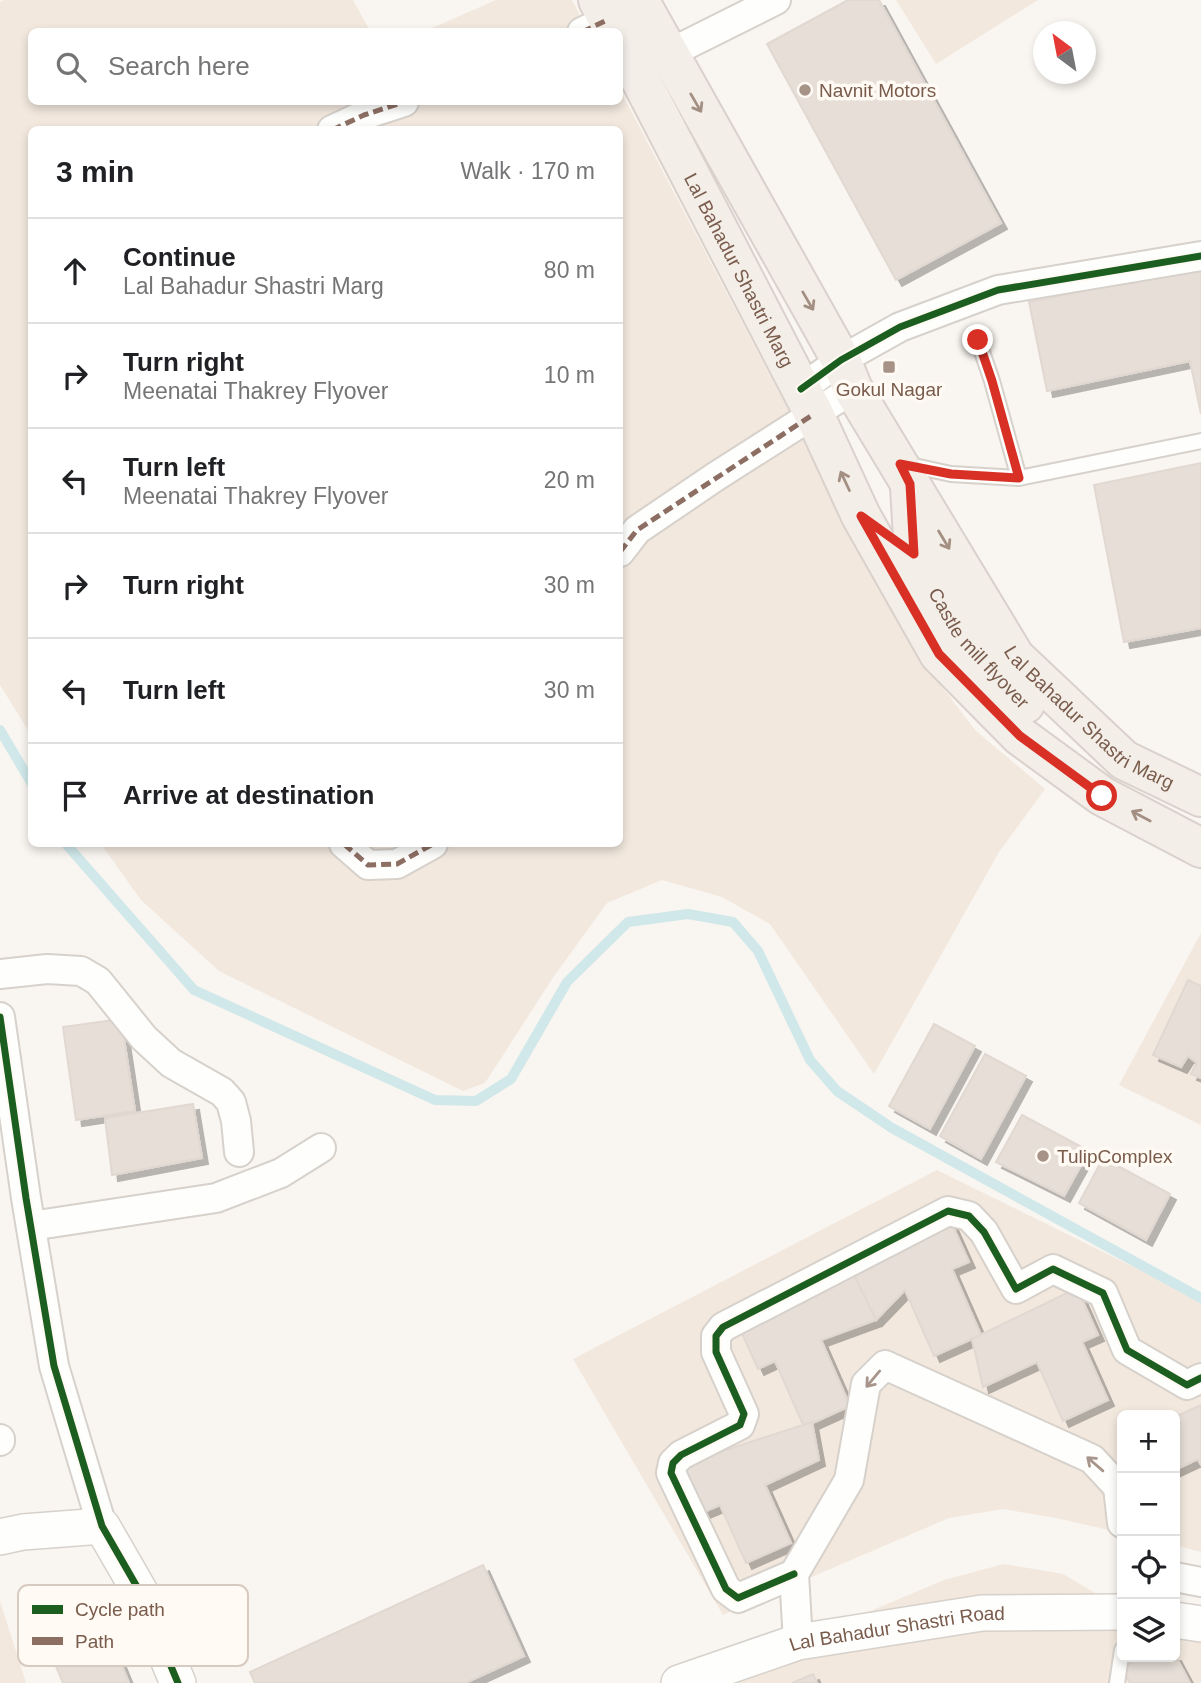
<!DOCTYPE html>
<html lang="en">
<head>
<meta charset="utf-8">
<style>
	:root { --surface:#fff; --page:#f2f2f2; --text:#202124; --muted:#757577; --line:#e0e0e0 }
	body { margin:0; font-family:Helvetica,sans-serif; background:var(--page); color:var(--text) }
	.controls { position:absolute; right:21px; bottom:21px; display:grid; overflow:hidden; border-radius:10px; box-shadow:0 4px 10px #0003 }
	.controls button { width:63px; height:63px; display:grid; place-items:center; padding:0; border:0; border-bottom:2px solid var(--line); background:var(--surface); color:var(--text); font:35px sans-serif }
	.compass { position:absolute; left:1033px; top:21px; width:63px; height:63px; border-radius:50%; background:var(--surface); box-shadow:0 4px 10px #0003; rotate:328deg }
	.stop { position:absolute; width:21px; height:21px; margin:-16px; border:5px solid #d93025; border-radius:50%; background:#fff }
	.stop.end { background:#d93025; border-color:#fff; box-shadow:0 2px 7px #0008 }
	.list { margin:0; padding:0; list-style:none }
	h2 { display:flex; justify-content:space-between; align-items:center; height:91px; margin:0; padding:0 28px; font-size:30px }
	h2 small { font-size:23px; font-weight:400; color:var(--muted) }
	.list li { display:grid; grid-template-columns:46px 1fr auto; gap:21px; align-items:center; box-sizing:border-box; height:105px; padding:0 28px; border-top:2px solid var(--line) }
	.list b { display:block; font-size:26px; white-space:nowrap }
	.list p { margin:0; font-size:23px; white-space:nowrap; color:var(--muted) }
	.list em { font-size:23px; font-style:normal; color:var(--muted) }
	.icon { flex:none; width:38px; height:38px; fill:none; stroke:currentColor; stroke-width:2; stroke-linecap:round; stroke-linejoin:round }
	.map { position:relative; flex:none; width:1201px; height:1683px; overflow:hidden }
	.search { position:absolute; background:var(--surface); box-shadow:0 4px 10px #0003; left:28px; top:28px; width:595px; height:77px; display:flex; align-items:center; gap:18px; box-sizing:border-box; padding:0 24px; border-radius:10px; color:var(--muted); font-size:26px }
	.panel { position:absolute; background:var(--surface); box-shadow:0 4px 10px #0003; left:28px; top:126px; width:595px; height:721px; border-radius:10px }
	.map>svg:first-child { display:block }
</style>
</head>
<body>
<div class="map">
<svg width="1201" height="1683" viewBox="0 0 1201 1683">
	<defs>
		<filter id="shadow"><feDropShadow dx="6" dy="6" stdDeviation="0" flood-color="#0004"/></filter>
	</defs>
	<rect width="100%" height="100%" fill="#f9f5f0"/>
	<g fill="#f2e8de">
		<path d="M4,0H353L370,31L32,32V102H620V90L916,653L976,731L1045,789L999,852L874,1074L770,924L722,897L662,880L607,903L552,979L485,1083L463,1091L219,971L141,900L101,844H620V130H32L31,735L0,685V2Z"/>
		<path d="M496,0H572L588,31L423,32Z"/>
		<path d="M896,0H1038L936,64Z"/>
		<path d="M1201,933V1125L1119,1085Z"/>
		<path d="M937,1170L1201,1300V1552L1175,1545V1415H1122V1533L1056,1518L1003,1509L949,1518L723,1615L573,1359Z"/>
		<path d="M1004,1564L1063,1574L1122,1609V1657H1175V1621L1201,1626V1683H700L944,1580Z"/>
		<path d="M0,1601L26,1683H0Z"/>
	</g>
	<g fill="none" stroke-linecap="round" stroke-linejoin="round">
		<g stroke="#d0e8ea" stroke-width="10">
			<path d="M0,730L32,784"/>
			<path d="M66,844L194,990L435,1100L476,1101L511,1079L567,982L628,922L688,914L733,922L758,951L810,1060L837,1091L892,1128L1201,1298"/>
		</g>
	</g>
	<g fill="#e6ded7" stroke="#e2d8d2" stroke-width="2" filter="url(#shadow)">
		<path d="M848,0H879L1001,223L896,280L767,44Z"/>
		<path d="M1201,266V414L1190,361L1047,391L1029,302Z"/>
		<path d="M1201,463V628L1124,642L1094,485Z"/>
		<path d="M1188,980L1201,986V1078L1191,1074L1197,1063L1188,1056L1181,1067L1153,1055Z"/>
		<path d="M121,1019L135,1111L76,1120L63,1027Z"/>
		<path d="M934,1024L975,1046L930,1129L889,1106Z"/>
		<path d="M985,1054L1026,1076L981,1159L940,1136Z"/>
		<path d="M193,1104L202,1158L112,1175L105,1118Z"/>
		<path d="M1022,1115L1089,1151L1064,1196L996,1162Z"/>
		<path d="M1103,1158L1170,1194L1146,1240L1079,1203Z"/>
		<path d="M951,1222L969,1262L952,1269L981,1335L934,1356L905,1290L876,1320L853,1273Z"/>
		<path d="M853,1273L876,1320L821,1340L850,1406L804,1427L775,1361L758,1369L740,1329Z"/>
		<path d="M1077,1288L1098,1335L1082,1342L1108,1400L1063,1421L1037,1362L983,1387L972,1339Z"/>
		<path d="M1201,1405V1465L1198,1459L1175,1470V1417Z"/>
		<path d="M812,1422L819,1460L765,1485L791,1543L746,1563L720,1505L704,1512L683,1464Z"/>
		<path d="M483,1565L524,1656L465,1683H255L250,1672Z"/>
		<path d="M99,1611L129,1683H63L43,1635Z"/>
		<path d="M1175,1655L1190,1683H1130L1122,1668L1142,1657Z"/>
		<path d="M813,1674L817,1683H792Z"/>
	</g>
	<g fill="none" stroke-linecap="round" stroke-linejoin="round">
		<g stroke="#d7d1cb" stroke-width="18">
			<g id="service">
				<path d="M978,340L992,381L1019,478"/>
				<path d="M905,464L951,474L1019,478L1201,441"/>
				<path d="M1117,1683L1122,1650"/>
			</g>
		</g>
		<g stroke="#d7d1cb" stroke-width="32">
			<g id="minor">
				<path d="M582,32L624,12"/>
				<path d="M668,54L776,0"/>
				<path d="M332,130L364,115L404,102"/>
				<path d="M801,389L841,360L900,327L998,290L1201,256"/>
				<path d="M620,552L637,530L715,477L853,389"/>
				<path d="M344,844L368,865L397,864L433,844"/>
				<path d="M0,974L47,969L81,971L98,981L144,1038L171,1063L222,1092L231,1102L236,1121L239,1152"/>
				<path d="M0,1017L26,1198L54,1366L102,1526"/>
				<path d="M31,1226L216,1198L281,1173L321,1148"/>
				<path d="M0,1439V1441"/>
				<path d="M794,1574L738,1598L726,1589L671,1473L673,1463L681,1455L740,1425L744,1414L716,1352V1336L723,1327L948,1211L969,1216L984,1232L1016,1289L1053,1269L1103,1293L1127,1350L1187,1385L1201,1378"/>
				<path d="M1175,1577L1201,1582"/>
				<path d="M798,1642L794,1574L849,1480L866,1384L885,1365L1092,1459L1118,1487L1122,1523"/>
			</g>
		</g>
		<g stroke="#d7d1cb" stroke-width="38">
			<g id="tertiary">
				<path d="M0,1537L23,1532L102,1526L140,1592L178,1683"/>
				<path d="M1175,1620L1201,1624"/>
				<path id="s1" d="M679,1683L798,1642L982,1613L1122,1612"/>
			</g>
		</g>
		<g stroke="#dad1cc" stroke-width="42">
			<g id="primary">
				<path d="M598,0L615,32"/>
				<path id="s2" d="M639,0L841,360L853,389L1015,657L1124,760L1201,797"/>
				<path id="s3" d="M620,40L814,414L861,516L939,654L1020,736L1102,796L1201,848"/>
				<path id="s4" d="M910,487L914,554L960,635L1025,704"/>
			</g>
		</g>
		<use href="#service" stroke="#fefefd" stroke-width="14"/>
		<use href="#minor" stroke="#fefefd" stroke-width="28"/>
		<use href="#tertiary" stroke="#fefefd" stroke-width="35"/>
		<use href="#primary" stroke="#f3eee8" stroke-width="38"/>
		<g stroke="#8d6e63" stroke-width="5" stroke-dasharray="10 5" stroke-linecap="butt">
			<path d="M582,32L609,19"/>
			<path d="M332,130L364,115L404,102"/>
			<path d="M620,552L637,530L814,414"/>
			<path d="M344,844L368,865L397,864L433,844"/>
		</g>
		<g stroke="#fffaf3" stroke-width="11">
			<g id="cycleway">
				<path d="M801,389L841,360L900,327L998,290L1201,256"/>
				<path d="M0,1017L26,1198L54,1366L102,1526L140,1592L178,1683"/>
				<path d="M794,1574L738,1598L726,1589L671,1473L673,1463L681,1455L740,1425L744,1414L716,1352V1336L723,1327L948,1211L969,1216L984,1232L1016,1289L1053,1269L1103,1293L1127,1350L1187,1385L1201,1378"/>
			</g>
		</g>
		<use href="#cycleway" stroke="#1b5e20" stroke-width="7"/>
	</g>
	<defs><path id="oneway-shaft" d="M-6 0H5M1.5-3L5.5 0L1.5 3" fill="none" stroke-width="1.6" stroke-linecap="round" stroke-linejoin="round" transform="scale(1.75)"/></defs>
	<g stroke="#a48f83">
		<use href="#oneway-shaft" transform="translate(696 103) rotate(60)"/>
		<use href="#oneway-shaft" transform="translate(808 301) rotate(60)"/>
		<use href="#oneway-shaft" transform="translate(845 481) rotate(-115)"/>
		<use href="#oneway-shaft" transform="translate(944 540) rotate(59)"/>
		<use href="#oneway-shaft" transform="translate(1141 816) rotate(-152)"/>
	</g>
	<g stroke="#a8958b">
		<use href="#oneway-shaft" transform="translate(873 1379) rotate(130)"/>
		<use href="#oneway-shaft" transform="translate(1095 1464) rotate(-139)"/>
	</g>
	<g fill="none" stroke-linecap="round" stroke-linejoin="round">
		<path stroke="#d93025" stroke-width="9" d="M978,340L992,381L1019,478L951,474L900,464L910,484L914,554L861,516L939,654L1020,736L1102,796"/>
	</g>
	<g fill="#a69286" stroke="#fffaf3" stroke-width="2.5">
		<circle cx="805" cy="90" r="7"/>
		<rect x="882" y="360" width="14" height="14" rx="3.5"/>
		<circle cx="1043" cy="1156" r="7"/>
	</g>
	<g text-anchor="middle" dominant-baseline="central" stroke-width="7" stroke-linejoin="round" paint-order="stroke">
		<g font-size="19" fill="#7a5c4d" stroke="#fffaf3" text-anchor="start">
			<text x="819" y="90">Navnit Motors</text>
			<text x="889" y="389" text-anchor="middle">Gokul Nagar</text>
			<text x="1057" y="1156">TulipComplex</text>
		</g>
		<g font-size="19" fill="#7a5c4d" stroke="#fffaf3">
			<text stroke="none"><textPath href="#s3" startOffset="259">Lal Bahadur Shastri Marg</textPath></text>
			<text stroke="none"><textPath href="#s4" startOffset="182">Castle mill flyover</textPath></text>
			<text stroke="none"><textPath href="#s2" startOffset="854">Lal Bahadur Shastri Marg</textPath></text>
			<text stroke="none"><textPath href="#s1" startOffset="226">Lal Bahadur Shastri Road</textPath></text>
		</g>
	</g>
	<rect x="18" y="1585" width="230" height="81" rx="10" fill="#fffaf3" stroke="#d7cbc1" stroke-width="2"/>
	<rect x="32" y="1605" width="31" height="9" fill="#1b5e20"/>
	<rect x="32" y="1637" width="31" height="8" fill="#8d6e63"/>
	<g font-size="19" fill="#7a5c4d">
		<text x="75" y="1616">Cycle path</text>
		<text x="75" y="1648">Path</text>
	</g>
</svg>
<div class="controls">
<button>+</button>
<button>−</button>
<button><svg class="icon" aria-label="locate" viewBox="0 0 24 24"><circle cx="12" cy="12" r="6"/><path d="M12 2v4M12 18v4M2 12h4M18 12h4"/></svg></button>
<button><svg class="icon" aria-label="layers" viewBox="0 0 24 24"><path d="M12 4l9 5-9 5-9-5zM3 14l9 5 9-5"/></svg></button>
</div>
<svg class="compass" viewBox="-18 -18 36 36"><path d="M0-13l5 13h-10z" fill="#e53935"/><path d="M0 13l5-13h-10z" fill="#757577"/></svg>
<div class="stop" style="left:1102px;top:796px"></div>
<div class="stop end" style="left:978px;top:340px"></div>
<div class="search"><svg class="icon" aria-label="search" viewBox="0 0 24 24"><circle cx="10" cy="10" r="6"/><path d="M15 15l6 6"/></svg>Search here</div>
<section class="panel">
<h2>3 min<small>Walk · 170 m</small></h2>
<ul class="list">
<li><svg class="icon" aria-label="ahead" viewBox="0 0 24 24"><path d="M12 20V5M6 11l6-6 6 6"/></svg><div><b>Continue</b><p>Lal Bahadur Shastri Marg</p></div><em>80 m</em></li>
<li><svg class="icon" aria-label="right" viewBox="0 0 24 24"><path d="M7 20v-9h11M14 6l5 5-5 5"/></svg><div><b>Turn right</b><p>Meenatai Thakrey Flyover</p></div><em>10 m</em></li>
<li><svg class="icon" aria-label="left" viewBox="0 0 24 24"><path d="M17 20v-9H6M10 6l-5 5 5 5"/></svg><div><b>Turn left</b><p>Meenatai Thakrey Flyover</p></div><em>20 m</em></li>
<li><svg class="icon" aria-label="right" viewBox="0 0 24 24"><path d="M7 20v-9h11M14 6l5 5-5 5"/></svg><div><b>Turn right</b></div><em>30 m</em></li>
<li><svg class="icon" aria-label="left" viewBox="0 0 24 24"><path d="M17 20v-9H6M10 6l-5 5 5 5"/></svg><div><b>Turn left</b></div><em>30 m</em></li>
<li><svg class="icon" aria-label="arrive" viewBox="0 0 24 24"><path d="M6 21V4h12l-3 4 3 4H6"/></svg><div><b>Arrive at destination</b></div></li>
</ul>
</section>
</div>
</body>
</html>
